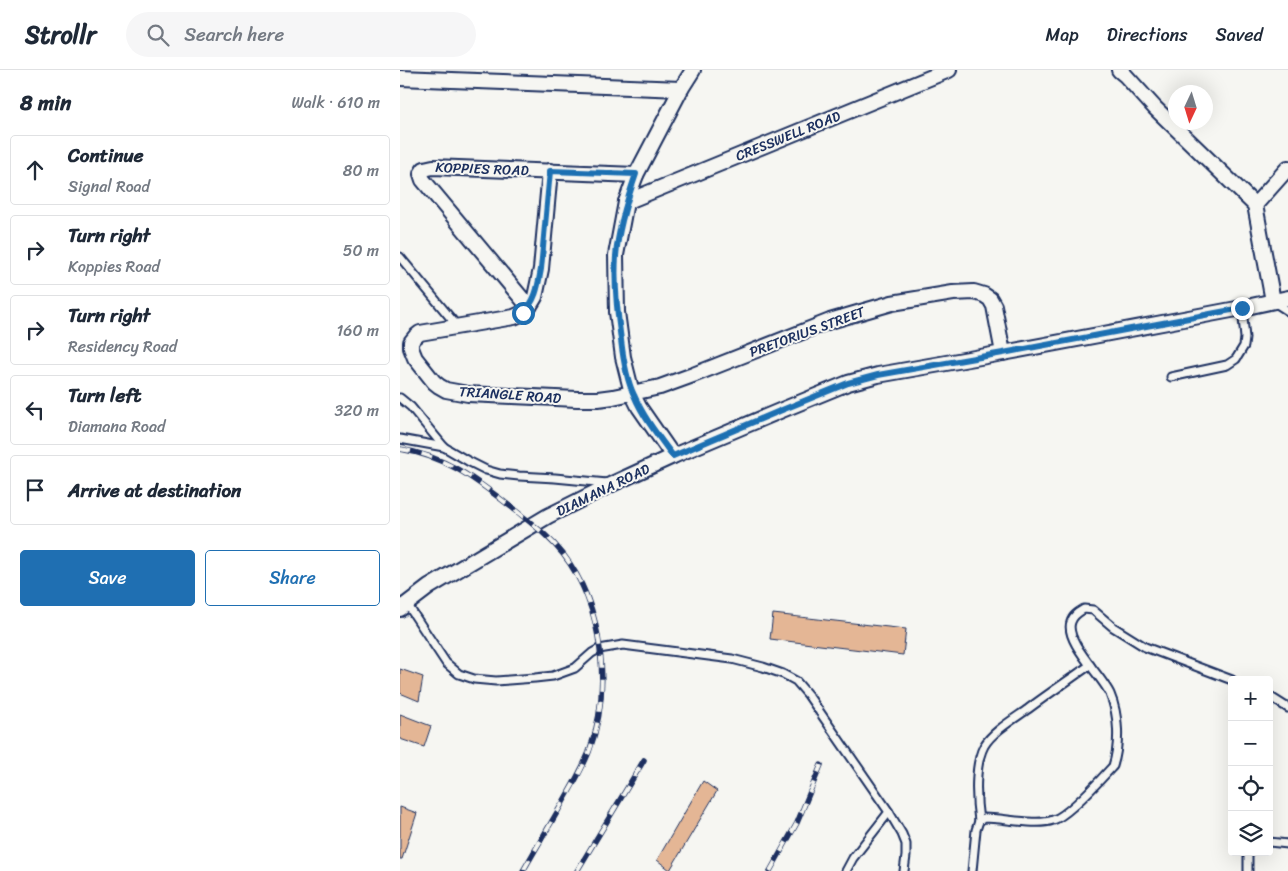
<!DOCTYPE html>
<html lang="en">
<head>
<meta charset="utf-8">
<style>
	:root { --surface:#fff; --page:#f6f6f7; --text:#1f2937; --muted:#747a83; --line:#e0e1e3; --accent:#1f6fb2 }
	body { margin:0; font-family:Sriracha,sans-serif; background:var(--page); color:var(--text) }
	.controls { position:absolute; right:15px; bottom:15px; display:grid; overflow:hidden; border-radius:5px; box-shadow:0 5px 20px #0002 }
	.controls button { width:45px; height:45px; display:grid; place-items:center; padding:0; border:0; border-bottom:1px solid var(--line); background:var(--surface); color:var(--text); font:25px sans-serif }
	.compass { position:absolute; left:768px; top:15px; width:45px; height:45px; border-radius:50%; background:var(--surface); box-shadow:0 5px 20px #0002; rotate:184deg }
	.stop { position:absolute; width:15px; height:15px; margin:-11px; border:4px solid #1f6fb2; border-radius:50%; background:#fff }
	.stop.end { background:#1f6fb2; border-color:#fff; box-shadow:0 1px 5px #0008 }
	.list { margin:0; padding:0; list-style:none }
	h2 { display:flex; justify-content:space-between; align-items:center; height:65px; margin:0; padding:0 20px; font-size:21px }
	h2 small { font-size:16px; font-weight:400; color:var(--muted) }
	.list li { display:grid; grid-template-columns:32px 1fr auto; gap:15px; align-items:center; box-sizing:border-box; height:70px; margin:0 10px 10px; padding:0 10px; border:1px solid var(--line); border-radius:5px }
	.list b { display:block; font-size:19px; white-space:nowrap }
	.list p { margin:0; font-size:16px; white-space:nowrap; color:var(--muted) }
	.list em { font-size:16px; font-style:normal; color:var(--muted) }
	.actions { display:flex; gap:10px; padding:15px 20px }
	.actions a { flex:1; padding:11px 0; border:1px solid var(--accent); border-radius:5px; text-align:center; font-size:18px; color:var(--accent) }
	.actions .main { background:var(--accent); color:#fff }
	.icon { flex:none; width:28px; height:28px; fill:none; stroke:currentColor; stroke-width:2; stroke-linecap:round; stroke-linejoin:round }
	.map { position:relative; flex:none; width:888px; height:801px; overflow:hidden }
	header { display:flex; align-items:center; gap:30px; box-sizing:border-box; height:70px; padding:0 25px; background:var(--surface); border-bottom:1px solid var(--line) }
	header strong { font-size:24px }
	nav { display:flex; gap:28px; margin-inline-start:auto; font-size:18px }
	.search { width:350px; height:45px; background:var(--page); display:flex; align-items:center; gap:12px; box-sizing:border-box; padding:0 18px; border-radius:28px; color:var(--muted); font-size:19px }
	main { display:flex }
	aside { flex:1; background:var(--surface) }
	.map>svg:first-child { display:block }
</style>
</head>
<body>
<header>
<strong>Strollr</strong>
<div class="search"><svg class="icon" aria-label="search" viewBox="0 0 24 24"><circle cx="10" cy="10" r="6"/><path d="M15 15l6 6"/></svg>Search here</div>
<nav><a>Map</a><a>Directions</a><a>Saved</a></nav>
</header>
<main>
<aside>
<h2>8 min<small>Walk · 610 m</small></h2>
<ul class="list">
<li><svg class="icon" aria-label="ahead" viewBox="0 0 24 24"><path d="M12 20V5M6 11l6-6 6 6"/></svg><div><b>Continue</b><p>Signal Road</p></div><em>80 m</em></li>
<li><svg class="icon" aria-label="right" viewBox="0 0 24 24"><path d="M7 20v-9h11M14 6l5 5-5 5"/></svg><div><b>Turn right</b><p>Koppies Road</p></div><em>50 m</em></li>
<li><svg class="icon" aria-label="right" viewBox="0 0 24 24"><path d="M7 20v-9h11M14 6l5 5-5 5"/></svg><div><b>Turn right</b><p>Residency Road</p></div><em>160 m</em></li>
<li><svg class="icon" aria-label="left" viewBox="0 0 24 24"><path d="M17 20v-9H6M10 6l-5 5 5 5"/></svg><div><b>Turn left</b><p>Diamana Road</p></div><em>320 m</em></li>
<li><svg class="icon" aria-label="arrive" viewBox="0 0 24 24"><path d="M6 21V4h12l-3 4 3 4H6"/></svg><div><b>Arrive at destination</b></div></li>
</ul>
<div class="actions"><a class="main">Save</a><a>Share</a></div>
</aside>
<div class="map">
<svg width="888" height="801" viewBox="0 0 888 801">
	<rect width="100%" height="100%" fill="#f6f6f2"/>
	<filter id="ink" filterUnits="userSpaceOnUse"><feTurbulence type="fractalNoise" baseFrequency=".02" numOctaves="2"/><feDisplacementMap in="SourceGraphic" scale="10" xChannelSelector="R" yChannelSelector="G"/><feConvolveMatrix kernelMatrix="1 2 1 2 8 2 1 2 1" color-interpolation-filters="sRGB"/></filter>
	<g filter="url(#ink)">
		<g fill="#e4b695" stroke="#1b2f5e">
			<path d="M373,544L506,559L503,585L370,569Z"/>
			<path d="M0,599L23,607L19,631L0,623Z"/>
			<path d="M0,644L31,656L24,677L0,669Z"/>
			<path d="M303,711L317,721L270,800L257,790Z"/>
			<path d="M0,737L17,743L2,789H0Z"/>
		</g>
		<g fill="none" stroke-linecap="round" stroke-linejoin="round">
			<g stroke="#1b2f5e" stroke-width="11">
				<g id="lane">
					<path d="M0,187L58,257"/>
					<path d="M874,232L888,241"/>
					<path d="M771,307L827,295L836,289L844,276L845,268L842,238"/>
					<path d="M0,328L11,337L44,377"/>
					<path d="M0,369L44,377L68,391L86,400L100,404L119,406L155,408L207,413"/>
					<path d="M7,534L46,593L59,604L74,609L96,611L135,608L153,606L175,598L192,583L199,579L223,575L332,589L363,597L383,604L396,611L408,625L489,742L502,764L506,774V786L504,801"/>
					<path d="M869,626L888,638"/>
					<path d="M579,751C576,730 574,695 584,676C592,662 614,649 628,639C648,624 669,610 690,595"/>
					<path d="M869,772L888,774"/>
					<path d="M848,782V801"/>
					<path d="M446,801L453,788L489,742"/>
					<path d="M572,801L576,760L579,751L584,748C603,748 637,756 653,750C668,746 702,708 713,696C720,674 719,645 710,624C702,606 664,571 671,552C673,545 679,542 684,539L693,540L713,557L745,577L832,610"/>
				</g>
			</g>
			<g stroke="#1b2f5e" stroke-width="18">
				<g id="street">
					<path d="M719,0L725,5L755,38L855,135L873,231"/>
					<path d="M0,8L281,19"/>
					<path d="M236,105L33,97L24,99L21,104L23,110L129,237L123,243L114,247L20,263L15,267L11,272V278L15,288L34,312L39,316L46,320L68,324L177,329H198L213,327L260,317L293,305L430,251L492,233L553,223L574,222L584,225L590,229L594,236L603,283"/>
					<path d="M226,132L549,0"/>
					<path d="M855,135L888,98"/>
					<path d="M129,237L135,227L141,199L150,101"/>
					<path d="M273,386L239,337L232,323L223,287L217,242L216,185L226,132L236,105L281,19L293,0"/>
					<path d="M0,539L29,517L148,446L212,414L273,386L382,340L448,313L478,305L603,283L842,238L888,228"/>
				</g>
			</g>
			<use href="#lane" stroke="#f6f6f2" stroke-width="7"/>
			<use href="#street" stroke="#f6f6f2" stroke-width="14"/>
			<g stroke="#1b2f5e" stroke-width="5.5">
				<g id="rail">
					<path d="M0,379C49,387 77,411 115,440C132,454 149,466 163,484C204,537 212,620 189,682C181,702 170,720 159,739C147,760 135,780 123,801"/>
					<path d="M177,801L244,690"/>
					<path d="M370,801L397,753L421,695"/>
				</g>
			</g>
			<use href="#rail" stroke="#f6f6f2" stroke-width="4" stroke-dasharray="11" stroke-linecap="butt"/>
		</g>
	</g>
	<g fill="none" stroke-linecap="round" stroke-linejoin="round" filter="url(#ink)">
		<path stroke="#1f6fb2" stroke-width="6" d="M123,243C136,231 138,216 141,199L150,101L236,104C227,130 218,159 216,186C214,214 217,242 221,270C223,287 226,309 234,325C243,347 259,367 273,386L382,340L448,313L478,305L603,283L842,238"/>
	</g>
	<g text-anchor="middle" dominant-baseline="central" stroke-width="4" stroke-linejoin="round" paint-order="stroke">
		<g font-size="14" fill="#1b2f5e" stroke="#f6f6f2">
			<text transform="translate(388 66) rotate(-22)">CRESSWELL ROAD</text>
			<text transform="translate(82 99) rotate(2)">KOPPIES ROAD</text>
			<text transform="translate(407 262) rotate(-20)">PRETORIUS STREET</text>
			<text transform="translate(110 325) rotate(4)">TRIANGLE ROAD</text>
			<text transform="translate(203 420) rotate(-26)">DIAMANA ROAD</text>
		</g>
	</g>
</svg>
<div class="controls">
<button>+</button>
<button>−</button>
<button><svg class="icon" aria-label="locate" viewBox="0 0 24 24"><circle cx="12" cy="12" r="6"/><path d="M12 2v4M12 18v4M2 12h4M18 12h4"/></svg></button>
<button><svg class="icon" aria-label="layers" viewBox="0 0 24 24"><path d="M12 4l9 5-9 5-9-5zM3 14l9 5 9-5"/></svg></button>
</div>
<svg class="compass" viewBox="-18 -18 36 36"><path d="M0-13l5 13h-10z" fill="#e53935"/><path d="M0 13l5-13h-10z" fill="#747a83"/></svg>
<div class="stop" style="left:123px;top:243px"></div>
<div class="stop end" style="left:842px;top:238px"></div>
</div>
</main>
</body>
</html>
